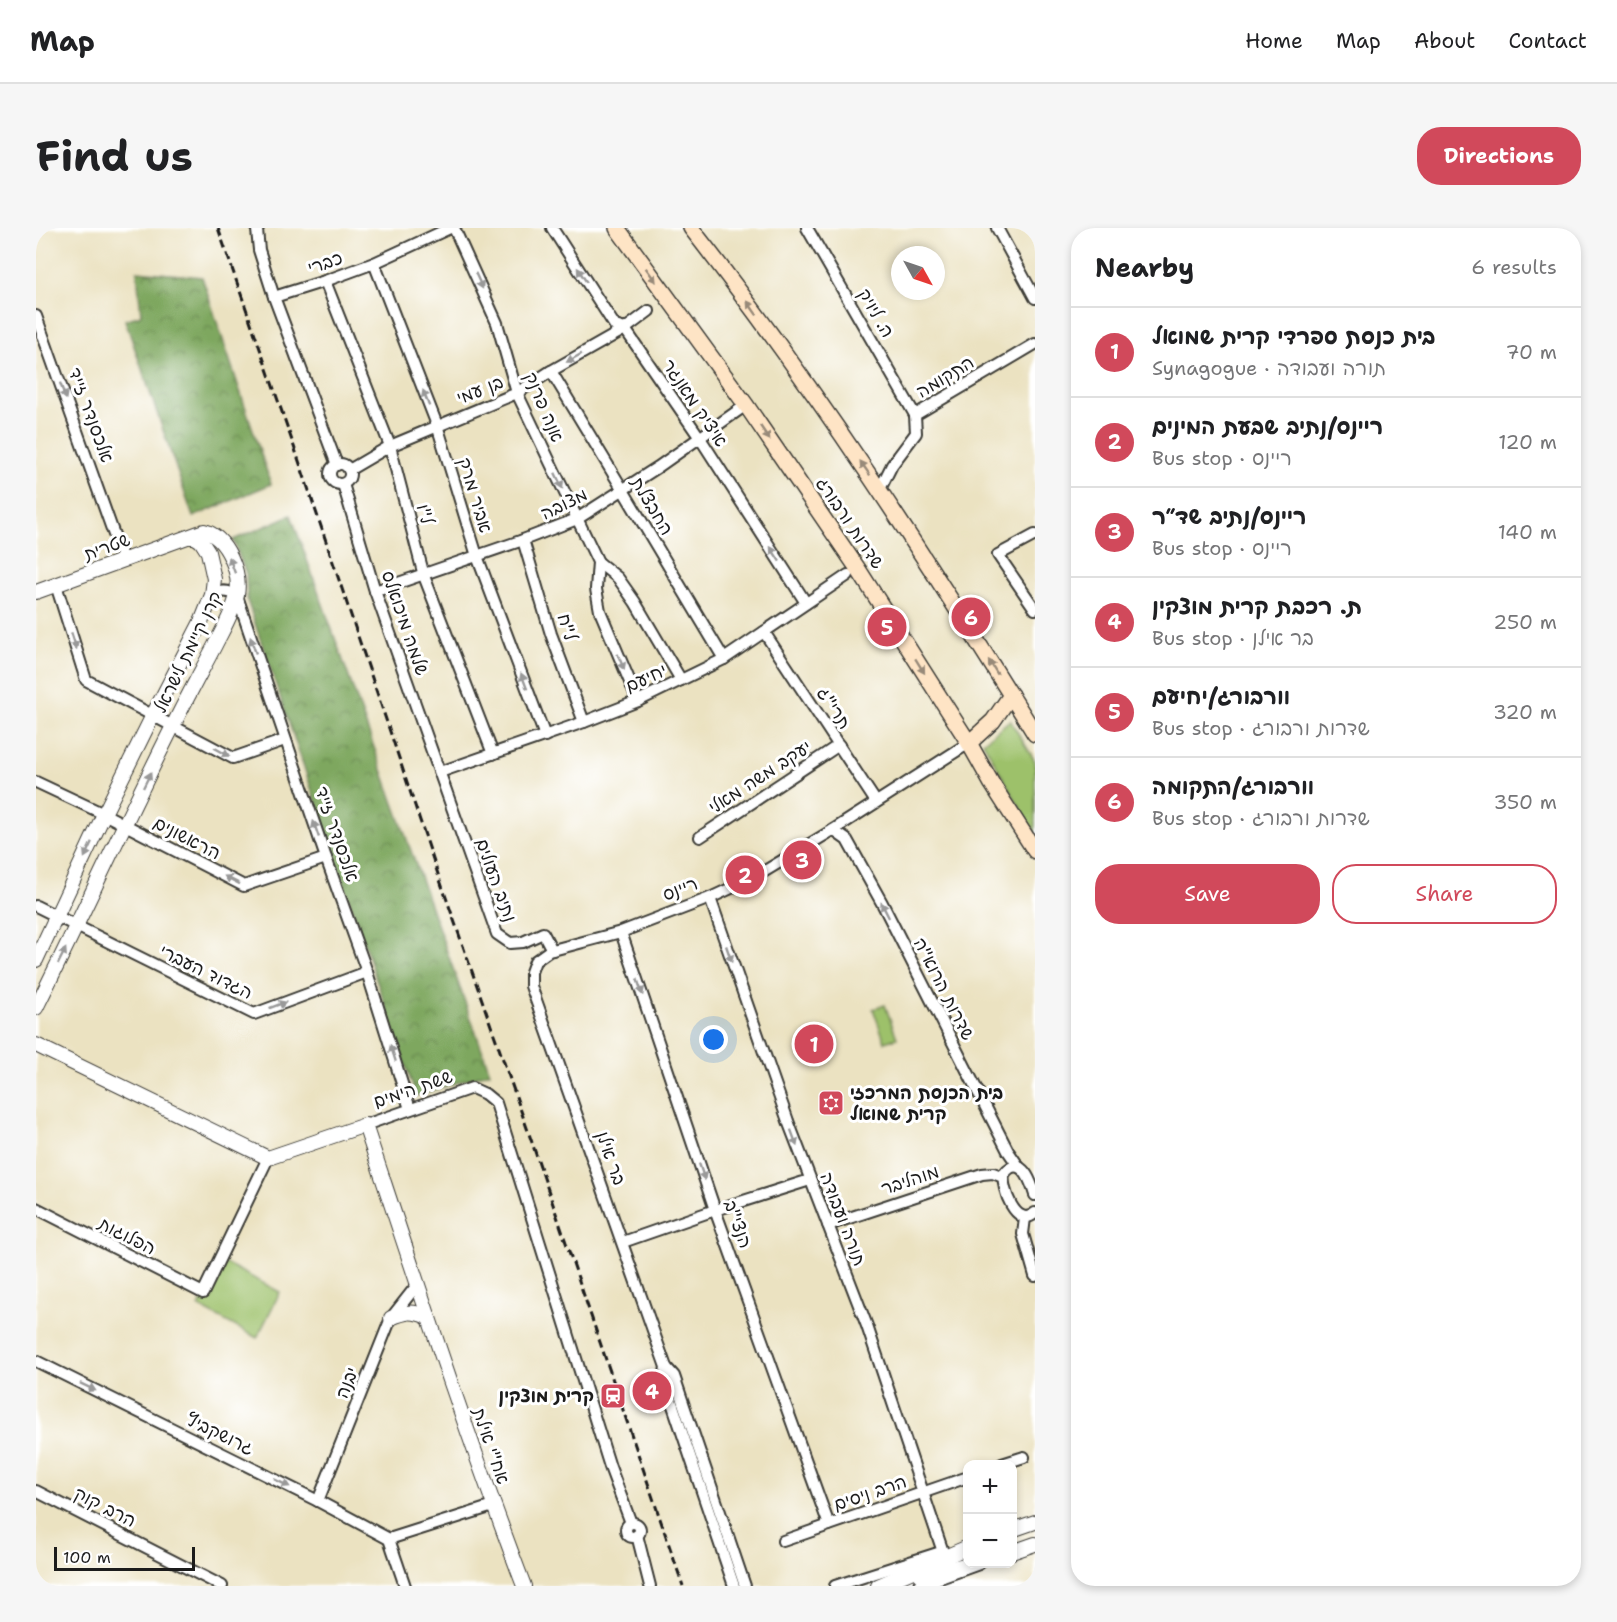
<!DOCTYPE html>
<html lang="en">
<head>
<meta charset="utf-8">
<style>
	:root { --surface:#fff; --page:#f6f6f6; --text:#202124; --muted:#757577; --line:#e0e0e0; --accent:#d1495b }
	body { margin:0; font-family:"Shantell Sans","Playpen Sans Hebrew",sans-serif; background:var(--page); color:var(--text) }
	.controls { position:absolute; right:18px; bottom:18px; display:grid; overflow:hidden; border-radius:12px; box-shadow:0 3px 9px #0003 }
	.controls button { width:54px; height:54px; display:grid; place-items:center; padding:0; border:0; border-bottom:2px solid var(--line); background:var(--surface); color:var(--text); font:30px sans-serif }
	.compass { position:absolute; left:855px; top:18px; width:54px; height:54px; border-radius:50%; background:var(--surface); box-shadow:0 3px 9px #0003; rotate:130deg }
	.scale { position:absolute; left:18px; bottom:15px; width:141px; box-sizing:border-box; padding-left:6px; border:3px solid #1c1c1c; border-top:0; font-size:16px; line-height:21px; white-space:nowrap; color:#1c1c1c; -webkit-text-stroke:4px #fff; paint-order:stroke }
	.you { position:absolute; left:678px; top:812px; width:21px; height:21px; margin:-15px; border:4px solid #fff; border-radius:50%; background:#1a73e8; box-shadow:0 0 0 9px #1a73e833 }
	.badge { display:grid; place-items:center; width:39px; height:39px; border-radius:50%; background:var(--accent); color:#fff; font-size:20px; font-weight:700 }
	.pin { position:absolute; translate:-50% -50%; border:3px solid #fff; box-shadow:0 2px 6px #0006 }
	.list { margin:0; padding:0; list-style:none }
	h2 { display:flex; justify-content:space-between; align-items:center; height:78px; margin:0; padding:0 24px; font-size:26px }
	h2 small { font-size:20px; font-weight:400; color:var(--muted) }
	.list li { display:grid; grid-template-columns:39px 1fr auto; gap:18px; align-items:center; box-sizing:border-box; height:90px; padding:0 24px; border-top:2px solid var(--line) }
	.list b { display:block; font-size:22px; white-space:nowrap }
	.list p { margin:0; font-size:20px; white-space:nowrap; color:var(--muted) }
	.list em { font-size:20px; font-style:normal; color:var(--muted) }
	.actions { display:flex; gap:12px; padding:18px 24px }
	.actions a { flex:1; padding:14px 0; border:2px solid var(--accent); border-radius:24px; text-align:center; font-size:21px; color:var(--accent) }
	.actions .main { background:var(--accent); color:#fff }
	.map { position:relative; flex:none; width:999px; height:1358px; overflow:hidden; border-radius:24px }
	header { display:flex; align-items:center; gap:36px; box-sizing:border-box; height:84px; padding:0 30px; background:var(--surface); border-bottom:2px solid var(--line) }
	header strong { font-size:28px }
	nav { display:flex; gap:33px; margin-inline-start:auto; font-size:21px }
	.intro { display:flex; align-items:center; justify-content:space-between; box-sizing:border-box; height:144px; padding:0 36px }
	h1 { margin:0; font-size:42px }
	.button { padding:15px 27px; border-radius:24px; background:var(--accent); color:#fff; font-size:21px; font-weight:700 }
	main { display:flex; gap:36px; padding:0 36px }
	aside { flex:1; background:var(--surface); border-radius:24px; box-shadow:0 3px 9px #0003 }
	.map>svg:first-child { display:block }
</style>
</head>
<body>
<header>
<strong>Map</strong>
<nav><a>Home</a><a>Map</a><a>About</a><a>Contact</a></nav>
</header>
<div class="intro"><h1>Find us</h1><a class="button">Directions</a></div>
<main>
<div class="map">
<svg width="999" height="1358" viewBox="0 0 999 1358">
	<defs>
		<pattern id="forest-crowns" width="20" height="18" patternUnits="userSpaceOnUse" patternTransform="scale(1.5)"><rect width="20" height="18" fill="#7ea75e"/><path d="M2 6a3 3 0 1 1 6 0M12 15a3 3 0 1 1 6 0" fill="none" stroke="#66874d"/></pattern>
	</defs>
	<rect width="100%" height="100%" fill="#fff"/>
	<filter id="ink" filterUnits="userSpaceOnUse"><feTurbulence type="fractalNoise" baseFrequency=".0167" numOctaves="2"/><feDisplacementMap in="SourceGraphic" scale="12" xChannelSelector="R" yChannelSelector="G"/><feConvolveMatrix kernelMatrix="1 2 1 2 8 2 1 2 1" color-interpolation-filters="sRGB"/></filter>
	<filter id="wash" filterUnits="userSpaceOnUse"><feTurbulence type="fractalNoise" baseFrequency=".008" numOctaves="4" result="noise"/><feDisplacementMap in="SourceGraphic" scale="24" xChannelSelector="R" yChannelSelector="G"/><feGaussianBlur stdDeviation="1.35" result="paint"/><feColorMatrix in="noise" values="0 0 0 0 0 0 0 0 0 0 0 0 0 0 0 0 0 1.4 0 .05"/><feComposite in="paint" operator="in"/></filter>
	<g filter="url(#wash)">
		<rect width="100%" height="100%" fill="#ebe2c1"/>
		<g fill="url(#forest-crowns)" stroke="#4d623d" stroke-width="1.5">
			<path d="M101,43L166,49L235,256L157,289L89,92L105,87Z"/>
			<path d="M255,287L454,844L380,868L211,372L210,346L197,312Z"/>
		</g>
		<g fill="#9dc16a" stroke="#5c6e43" stroke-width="1.5">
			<path d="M974,492L999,533V606L947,514Z"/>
			<path d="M849,777L861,810L849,814L837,781Z"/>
			<path d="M187,1034L244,1064L221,1110L163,1079Z"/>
		</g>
	</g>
	<g filter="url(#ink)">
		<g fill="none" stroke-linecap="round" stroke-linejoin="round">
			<g stroke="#3b3a35" stroke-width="14">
				<g id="minor">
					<path d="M222,0L221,2L223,22L238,69L301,237"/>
					<path d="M418,0L461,95L481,165L562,334L560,361L564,383L602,473"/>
					<path d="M516,0L579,98L589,101L664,210L770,375"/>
					<path d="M771,0L879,187"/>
					<path d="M961,0L999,70"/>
					<path d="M338,35L401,197L441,328L509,508"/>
					<path d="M289,53L354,218L388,348L457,526"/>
					<path d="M238,69L289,53L338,35L414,0"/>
					<path d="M0,88L87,332"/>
					<path d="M515,143L587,262L688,431"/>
					<circle cx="304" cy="246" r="10"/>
					<path d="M313,242L354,218L481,165L515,143L589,101L613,83"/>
					<path d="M307,256L339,363L461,706L474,715L487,714L507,705L516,722"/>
					<path d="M844,261L856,237L880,205L879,187L999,116"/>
					<path d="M999,307L962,327L999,381"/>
					<path d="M487,312L515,406L548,494"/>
					<path d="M562,334L582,350L599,374L645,452"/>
					<path d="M20,357L50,452L197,530L249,512"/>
					<path d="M339,363L487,312L541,291L622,239L710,177"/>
					<path d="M176,367C185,362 193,362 201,368L290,630L331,744L374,881"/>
					<path d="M728,404L840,574"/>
					<path d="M404,544L548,494L602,473L688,431L812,347"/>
					<path d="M0,554L68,586L208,658L290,630"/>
					<path d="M797,602L811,612L846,675L972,923L983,939"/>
					<path d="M664,609L803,517"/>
					<path d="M674,670L752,893L831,1098L907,1324"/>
					<path d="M0,678L218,786L331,744"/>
					<path d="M585,704L679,982L793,1297"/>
					<path d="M329,897L436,860L449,866L460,875L574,1239L595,1295"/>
					<path d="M999,967C996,957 988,932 974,940C971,942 969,944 968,947C965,959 980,1002 999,985"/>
					<path d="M0,980L167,1065L232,930"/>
					<path d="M989,990L987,1006L999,1048"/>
					<path d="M792,997L946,946L957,945L967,949"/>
					<path d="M587,1014L679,982L774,952"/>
					<path d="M0,1133L282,1273L353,1311"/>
					<path d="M630,1139L628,1151L698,1358"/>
					<path d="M966,1236L988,1229"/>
					<path d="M0,1263L186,1358"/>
					<path d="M282,1273L355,1090L381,1057"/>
					<circle cx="597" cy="1302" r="7"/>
					<path d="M601,1307L614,1358"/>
					<path d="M353,1311L457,1278"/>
					<path d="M353,1311L369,1358"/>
					<path d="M747,1313L932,1249"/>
					<path d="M709,1358L638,1148L630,1139L495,758V744L499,733L513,723L585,704L674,670L719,649L797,602L933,515"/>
					<path d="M799,1358L905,1324"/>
					<path d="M882,1358L943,1336"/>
				</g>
			</g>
			<g stroke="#3b3a35" stroke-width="16">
				<g id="tertiary">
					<path d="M0,364L168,303C191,309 205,345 201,367C197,385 187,401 179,417C165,444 150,471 137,498C90,591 47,686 0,780"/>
					<path d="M0,732L68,586L117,487L166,392L176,367L178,351L172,324L165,313L159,309H154"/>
					<path d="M0,817L232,930L329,897C380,1051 430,1206 488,1358"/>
					<path d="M355,1090C370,1084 376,1082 391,1089"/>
					<path d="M976,1302L999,1294"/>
					<path d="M976,1324L999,1316"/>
					<path d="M884,1347L933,1336"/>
					<path d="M842,1358L932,1319"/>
				</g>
			</g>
			<g stroke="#3b3a35" stroke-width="18">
				<g id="secondary">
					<path d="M581,0L710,177L822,341L933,515L956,556L999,623"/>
					<path d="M655,0C781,161 892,333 999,506"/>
					<path d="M933,515L957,493L975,467"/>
				</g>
			</g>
			<use href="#minor" stroke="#fff" stroke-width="10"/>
			<use href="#tertiary" stroke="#fff" stroke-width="14"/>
			<use href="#secondary" stroke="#fee4c5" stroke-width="15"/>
			<path stroke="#1c1c1c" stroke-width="3" stroke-dasharray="9 4.5" stroke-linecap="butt" d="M182,0L262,230L406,658L491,900L647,1358"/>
		</g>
		<defs><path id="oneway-solid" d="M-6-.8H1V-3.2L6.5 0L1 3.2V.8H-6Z" transform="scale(1.5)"/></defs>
		<g fill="#999">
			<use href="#oneway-solid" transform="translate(546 47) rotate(-123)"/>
			<use href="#oneway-solid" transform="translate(443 53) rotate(65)"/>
			<use href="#oneway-solid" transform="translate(538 130) rotate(151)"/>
			<use href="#oneway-solid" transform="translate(27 163) rotate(70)"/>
			<use href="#oneway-solid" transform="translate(390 170) rotate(-111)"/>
			<use href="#oneway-solid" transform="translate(523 253) rotate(65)"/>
			<use href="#oneway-solid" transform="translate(739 326) rotate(-123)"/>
			<use href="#oneway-solid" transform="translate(196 337) rotate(-110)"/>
			<use href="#oneway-solid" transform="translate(38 413) rotate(72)"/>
			<use href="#oneway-solid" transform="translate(217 417) rotate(-109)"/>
			<use href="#oneway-solid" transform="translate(585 434) rotate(67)"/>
			<use href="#oneway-solid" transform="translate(488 453) rotate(-111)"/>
			<use href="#oneway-solid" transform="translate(186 524) rotate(29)"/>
			<use href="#oneway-solid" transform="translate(111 552) rotate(-64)"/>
			<use href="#oneway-solid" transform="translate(280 601) rotate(-109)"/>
			<use href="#oneway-solid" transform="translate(52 622) rotate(115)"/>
			<use href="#oneway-solid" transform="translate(196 652) rotate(-153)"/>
			<use href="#oneway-solid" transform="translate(849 682) rotate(-117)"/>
			<use href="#oneway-solid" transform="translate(693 726) rotate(71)"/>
			<use href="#oneway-solid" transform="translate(26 728) rotate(-64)"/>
			<use href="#oneway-solid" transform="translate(604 759) rotate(71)"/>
			<use href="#oneway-solid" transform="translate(242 777) rotate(-20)"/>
			<use href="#oneway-solid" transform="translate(357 825) rotate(-108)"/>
			<use href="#oneway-solid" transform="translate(758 910) rotate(70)"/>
			<use href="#oneway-solid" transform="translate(666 944) rotate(71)"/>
			<use href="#oneway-solid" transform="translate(52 1159) rotate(26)"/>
			<use href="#oneway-solid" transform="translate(246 1255) rotate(26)"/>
		</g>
		<g fill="#988a79">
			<use href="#oneway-solid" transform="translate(615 47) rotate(54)"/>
			<use href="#oneway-solid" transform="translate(716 80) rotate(-125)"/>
			<use href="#oneway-solid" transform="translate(729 205) rotate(56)"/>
			<use href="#oneway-solid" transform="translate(829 240) rotate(-125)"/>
			<use href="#oneway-solid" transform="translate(884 438) rotate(58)"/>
			<use href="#oneway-solid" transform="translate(957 439) rotate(-122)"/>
		</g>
	</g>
	<defs>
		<g id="synagogue-square" transform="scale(1.35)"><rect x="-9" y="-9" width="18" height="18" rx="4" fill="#d1495b" stroke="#fff"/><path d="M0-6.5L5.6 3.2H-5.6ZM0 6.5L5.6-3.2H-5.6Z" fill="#fff"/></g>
		<g id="station-square" transform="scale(1.35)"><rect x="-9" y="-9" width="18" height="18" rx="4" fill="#d1495b" stroke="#fff"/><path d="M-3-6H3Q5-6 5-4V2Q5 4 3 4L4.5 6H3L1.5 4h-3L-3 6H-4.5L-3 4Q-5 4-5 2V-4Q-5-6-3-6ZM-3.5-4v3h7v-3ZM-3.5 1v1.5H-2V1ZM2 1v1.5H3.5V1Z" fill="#fff"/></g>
	</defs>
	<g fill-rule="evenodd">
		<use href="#synagogue-square" x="795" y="875"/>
		<use href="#station-square" x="577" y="1168"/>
	</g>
	<g text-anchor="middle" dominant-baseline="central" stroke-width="6" stroke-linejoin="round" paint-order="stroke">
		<g font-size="18" fill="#1c1c1c" stroke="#fff">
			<text transform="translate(289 35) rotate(-19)">כברי</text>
			<text transform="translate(840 85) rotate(60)">ה. ליויק</text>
			<text transform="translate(909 149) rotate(-31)">התקומה</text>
			<text transform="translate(444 162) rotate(-22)">בן עמי</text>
			<text transform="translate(659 175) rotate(56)">איציק מאנגר</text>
			<text transform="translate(508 179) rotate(67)">אנה פרנק</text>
			<text transform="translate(55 187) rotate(70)">אלכסנדר זייד</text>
			<text transform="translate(439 267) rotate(73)">אביר מרק</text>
			<text transform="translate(528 276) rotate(-26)">מצובה</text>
			<text transform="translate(616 278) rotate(59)">החבצלת</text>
			<text transform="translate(389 286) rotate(75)">ל"ו</text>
			<text transform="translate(814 295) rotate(56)">שדרות ורבורג</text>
			<text transform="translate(71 319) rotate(-20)">שטרית</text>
			<text transform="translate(369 395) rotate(71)">שלמה מיכואלס</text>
			<text transform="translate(531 399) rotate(72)">ל"ח</text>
			<text transform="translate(152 424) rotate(-64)">קרן קיימת לישראל</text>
			<text transform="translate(610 450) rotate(-25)">יחיעם</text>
			<text transform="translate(798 480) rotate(57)">תרי"ג</text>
			<text transform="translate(724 549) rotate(-33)">יעקב משה מאלי</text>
			<text transform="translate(301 606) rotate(71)">אלכסנדר זייד</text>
			<text transform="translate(151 610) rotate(27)">הראשונים</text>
			<text transform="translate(460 652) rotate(70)">נתיב העולים</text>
			<text transform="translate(644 661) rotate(-21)">ריינס</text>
			<text transform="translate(170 744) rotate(26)">הגדוד העברי</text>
			<text transform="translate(908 761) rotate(63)">שדרות הרוא"ה</text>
			<text transform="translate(377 861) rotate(-19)">ששת הימים</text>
			<text transform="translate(575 930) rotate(71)">בר אילן</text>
			<text transform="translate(874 952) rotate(-18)">מוהליבר</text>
			<text transform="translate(807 991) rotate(69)">תורה ועבודה</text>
			<text transform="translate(702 996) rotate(70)">הנצי"ב</text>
			<text transform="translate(91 1008) rotate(27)">הפלוגות</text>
			<text transform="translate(311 1155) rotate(-68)">יבנה</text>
			<text transform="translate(184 1206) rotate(26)">גרושקביץ</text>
			<text transform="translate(455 1218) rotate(71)">אח"י אילת</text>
			<text transform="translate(834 1265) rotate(-19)">הרב ניסים</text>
			<text transform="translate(69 1279) rotate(27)">הרב קוק</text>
		</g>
		<g font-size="18" font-weight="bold" fill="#1c1c1c" stroke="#fff" text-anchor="start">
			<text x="814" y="865">בית הכנסת המרכזי<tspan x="814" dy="21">קרית שמואל</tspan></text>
			<text x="558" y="1168" text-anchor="end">קרית מוצקין</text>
		</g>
	</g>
</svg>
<div class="controls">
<button>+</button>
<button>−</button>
</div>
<svg class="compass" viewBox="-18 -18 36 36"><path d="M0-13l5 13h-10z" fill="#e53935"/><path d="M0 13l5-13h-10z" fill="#757577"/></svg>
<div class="scale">100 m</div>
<div class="you"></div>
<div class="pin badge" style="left:778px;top:816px">1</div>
<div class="pin badge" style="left:709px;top:647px">2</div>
<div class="pin badge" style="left:766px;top:632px">3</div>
<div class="pin badge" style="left:616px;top:1163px">4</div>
<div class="pin badge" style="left:851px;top:399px">5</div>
<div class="pin badge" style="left:935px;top:389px">6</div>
</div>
<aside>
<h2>Nearby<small>6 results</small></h2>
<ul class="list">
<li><span class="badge">1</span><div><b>בית כנסת ספרדי קרית שמואל</b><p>Synagogue · תורה ועבודה</p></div><em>70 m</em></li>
<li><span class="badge">2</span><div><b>ריינס/נתיב שבעת המינים</b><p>Bus stop · ריינס</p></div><em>120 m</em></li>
<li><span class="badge">3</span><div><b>ריינס/נתיב שד״ר</b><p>Bus stop · ריינס</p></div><em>140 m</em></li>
<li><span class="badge">4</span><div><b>ת. רכבת קרית מוצקין</b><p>Bus stop · בר אילן</p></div><em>250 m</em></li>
<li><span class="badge">5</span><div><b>וורבורג/יחיעם</b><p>Bus stop · שדרות ורבורג</p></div><em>320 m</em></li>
<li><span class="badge">6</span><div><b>וורבורג/התקומה</b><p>Bus stop · שדרות ורבורג</p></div><em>350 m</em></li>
</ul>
<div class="actions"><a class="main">Save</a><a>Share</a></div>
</aside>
</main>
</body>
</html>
